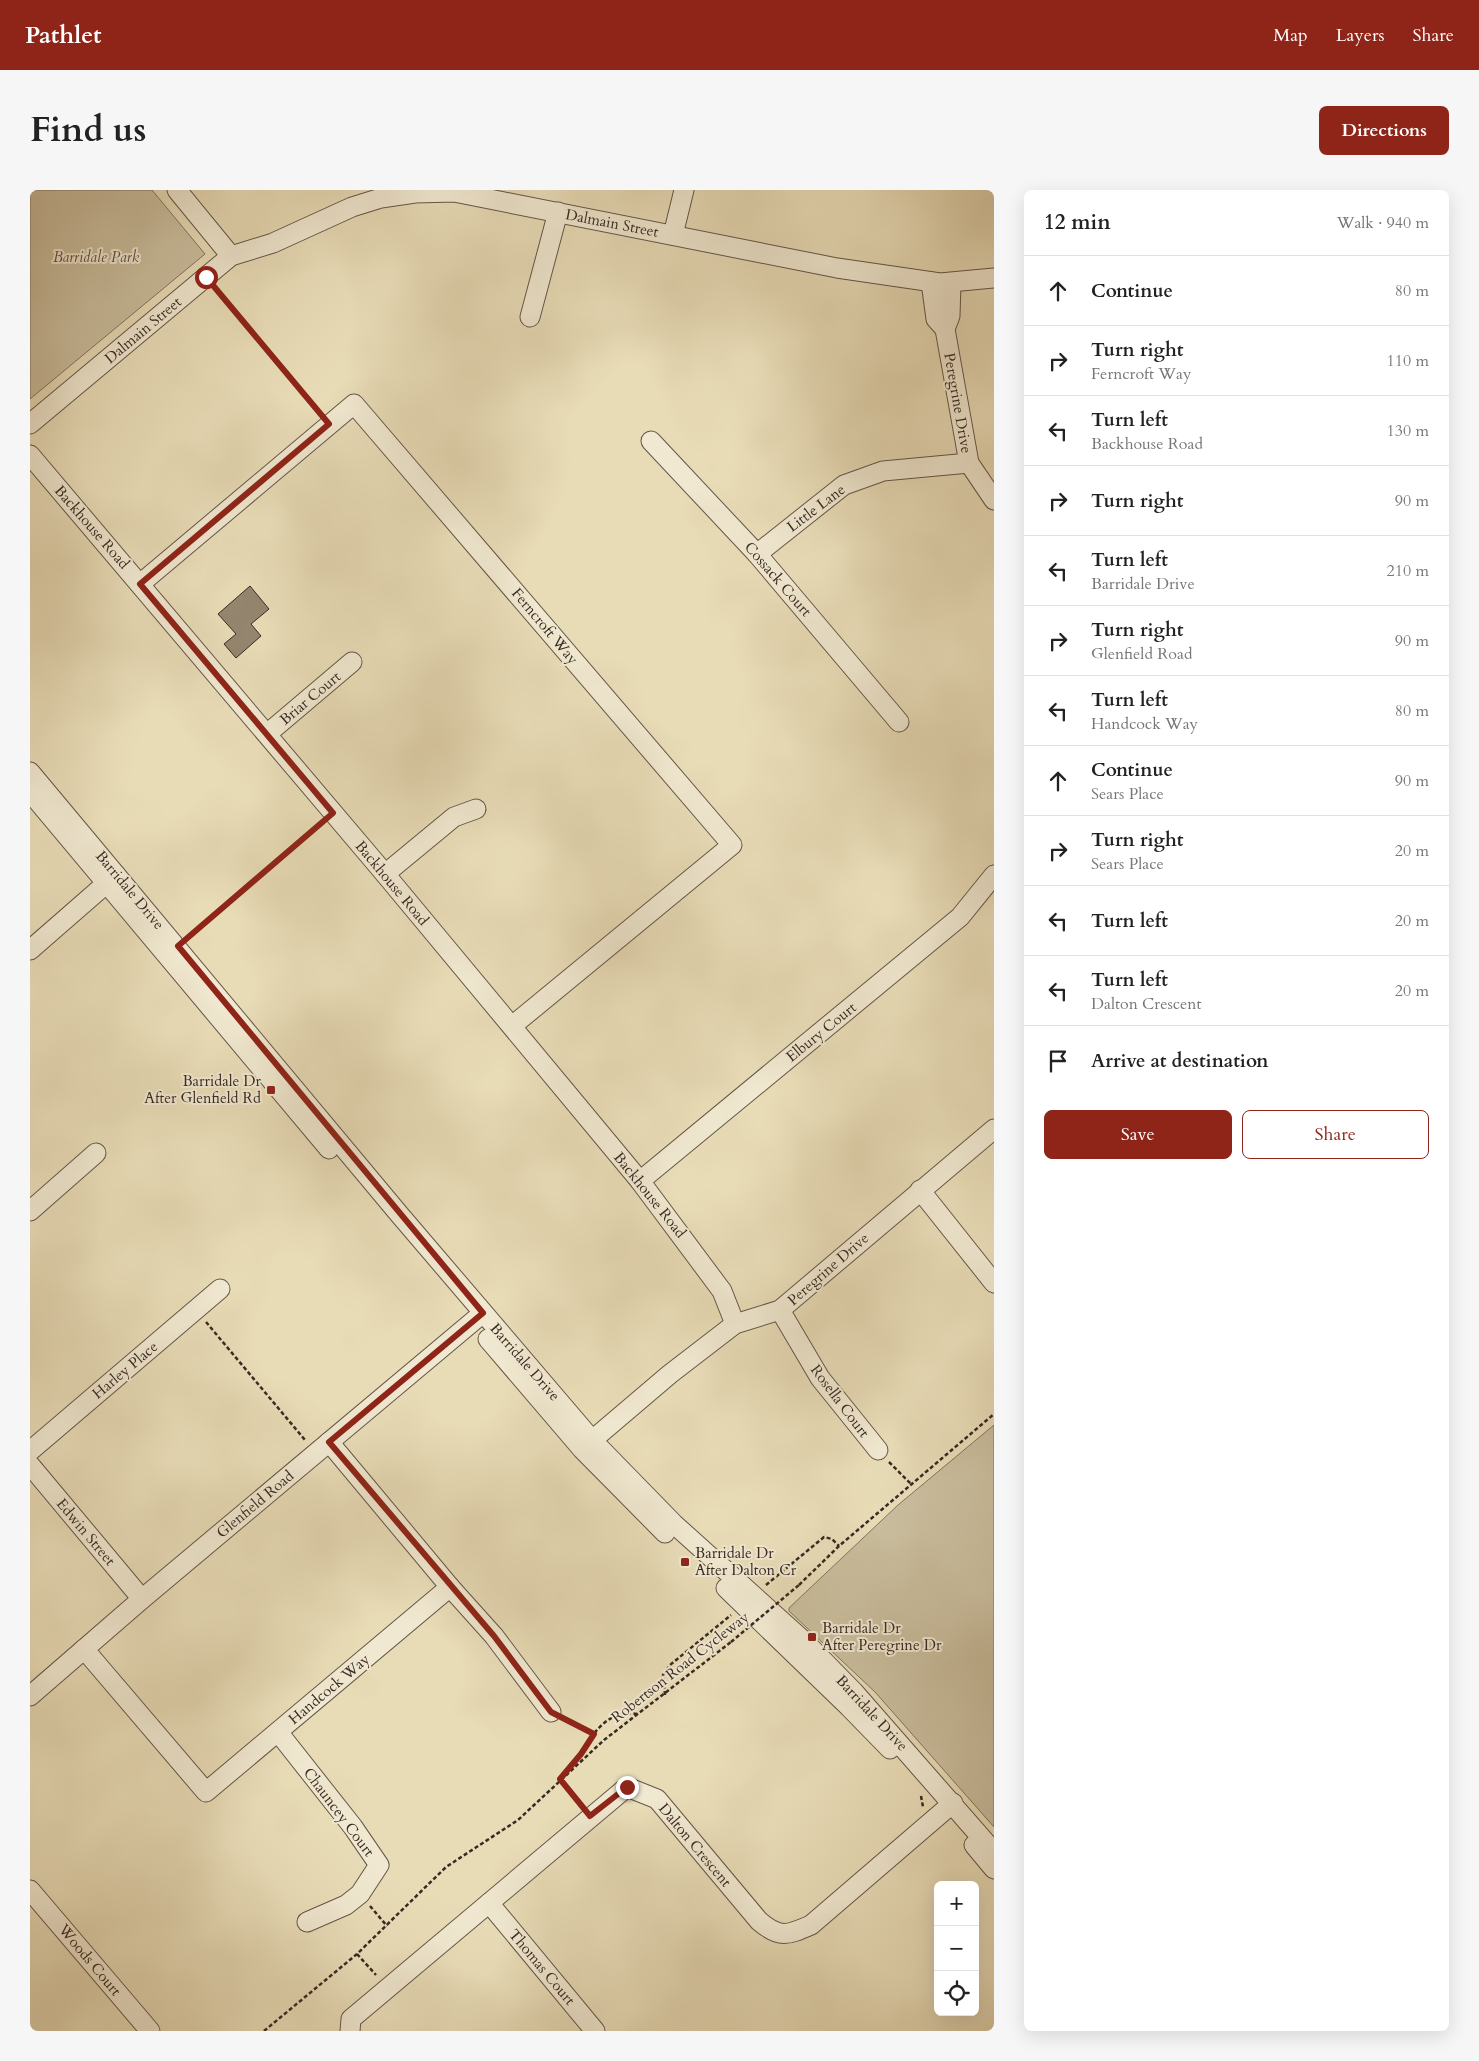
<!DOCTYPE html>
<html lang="en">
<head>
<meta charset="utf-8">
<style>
	:root { --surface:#fff; --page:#f6f6f6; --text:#222; --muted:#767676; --line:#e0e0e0; --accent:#8f2418 }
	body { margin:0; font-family:Cardo,serif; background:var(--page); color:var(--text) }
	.controls { position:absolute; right:15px; bottom:15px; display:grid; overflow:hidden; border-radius:8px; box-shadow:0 5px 20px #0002 }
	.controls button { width:45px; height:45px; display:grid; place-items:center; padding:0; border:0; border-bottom:1px solid var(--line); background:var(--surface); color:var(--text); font:25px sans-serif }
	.stop { position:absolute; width:15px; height:15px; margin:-11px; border:4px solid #8f2418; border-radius:50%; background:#fff }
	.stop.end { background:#8f2418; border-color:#fff; box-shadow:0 1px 5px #0008 }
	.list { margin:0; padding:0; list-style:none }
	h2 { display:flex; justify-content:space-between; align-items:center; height:65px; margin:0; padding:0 20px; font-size:21px }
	h2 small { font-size:16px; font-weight:400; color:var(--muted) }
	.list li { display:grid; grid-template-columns:32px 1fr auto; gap:15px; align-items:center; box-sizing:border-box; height:70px; padding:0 20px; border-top:1px solid var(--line) }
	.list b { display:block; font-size:19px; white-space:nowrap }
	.list p { margin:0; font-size:16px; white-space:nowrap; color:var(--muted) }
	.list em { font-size:16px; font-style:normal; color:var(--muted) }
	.actions { display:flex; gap:10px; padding:15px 20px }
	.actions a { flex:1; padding:11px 0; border:1px solid var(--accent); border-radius:8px; text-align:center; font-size:18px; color:var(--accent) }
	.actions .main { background:var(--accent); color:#fff }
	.icon { flex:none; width:28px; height:28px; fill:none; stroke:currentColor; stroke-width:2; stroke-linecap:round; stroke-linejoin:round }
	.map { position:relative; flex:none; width:964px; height:1841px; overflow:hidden; border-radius:8px }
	header { display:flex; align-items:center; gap:30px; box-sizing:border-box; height:70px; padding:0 25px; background:var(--accent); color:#fff }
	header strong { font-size:24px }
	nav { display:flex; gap:28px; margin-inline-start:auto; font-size:18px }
	.intro { display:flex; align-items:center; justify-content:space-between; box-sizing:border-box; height:120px; padding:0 30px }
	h1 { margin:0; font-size:35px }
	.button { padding:12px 22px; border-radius:8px; background:var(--accent); color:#fff; font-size:18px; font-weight:700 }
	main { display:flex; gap:30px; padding:0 30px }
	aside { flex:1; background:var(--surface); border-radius:8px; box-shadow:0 5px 20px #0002 }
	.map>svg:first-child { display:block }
</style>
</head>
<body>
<header>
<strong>Pathlet</strong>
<nav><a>Map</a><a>Layers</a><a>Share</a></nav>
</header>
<div class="intro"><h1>Find us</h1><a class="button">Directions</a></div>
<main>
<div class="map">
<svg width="964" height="1841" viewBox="0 0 964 1841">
	<rect width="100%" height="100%" fill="#e8dcb7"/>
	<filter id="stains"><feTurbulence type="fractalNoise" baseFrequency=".004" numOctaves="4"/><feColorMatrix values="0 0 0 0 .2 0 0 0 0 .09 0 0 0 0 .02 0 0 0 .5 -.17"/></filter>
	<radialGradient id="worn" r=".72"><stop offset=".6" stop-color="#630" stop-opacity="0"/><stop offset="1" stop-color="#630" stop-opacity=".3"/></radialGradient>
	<g fill="#cabe9e" stroke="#817460">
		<path d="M0,0H122L175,64L0,209Z"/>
		<path d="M964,1235V1637L845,1502L759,1421V1418L868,1315Z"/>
	</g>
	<path fill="#948670" stroke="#382923" d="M220,396L239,419L221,434L231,446L206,468L194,454L206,444L188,424Z"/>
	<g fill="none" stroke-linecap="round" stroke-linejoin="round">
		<g stroke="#645648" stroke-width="21">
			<g id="minor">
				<path d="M147,0L201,66"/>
				<path d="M643,45L654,0"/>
				<path d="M901,92L906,129L915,139L939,273L964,310"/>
				<path d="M500,127L528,22"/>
				<path d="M915,139L920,126L921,93"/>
				<path d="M0,234L201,66L243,53L322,17L351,8L385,3L424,2L807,78L910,93L964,88"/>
				<path d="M621,251L727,364L869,532"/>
				<path d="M0,265L355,684L610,991L692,1101L705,1134"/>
				<path d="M727,364L814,295L853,281L939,273"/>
				<path d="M110,394L324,214L702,655L482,836"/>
				<path d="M237,544L322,472"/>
				<path d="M0,582L369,1024L562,1250L644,1334L775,1452L824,1502L964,1662"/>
				<path d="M0,602L299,959"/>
				<path d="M355,684L424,627L446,619"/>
				<path d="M0,760L86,685"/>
				<path d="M610,991L930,727L964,685"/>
				<path d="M890,1000L964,1093"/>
				<path d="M0,1021L66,963"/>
				<path d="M750,1120L790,1188L848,1260"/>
				<path d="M458,1149L552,1259L635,1343"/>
				<path d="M553,1258L640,1184L705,1134L750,1120L964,939"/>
				<path d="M0,1261L190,1099"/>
				<path d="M0,1275L112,1409"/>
				<path d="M420,1397L464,1446L521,1522"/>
				<path d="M696,1398L819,1517L860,1559"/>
				<path d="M54,1459L176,1602L420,1397L299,1252"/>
				<path d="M0,1506L112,1409L453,1123"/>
				<path d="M248,1542L323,1637L349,1675L330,1704L316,1715L277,1732"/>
				<path d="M944,1655L964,1679"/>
				<path d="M0,1700L120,1841"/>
				<path d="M459,1713L565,1841"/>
				<path d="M320,1841L321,1829L597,1597L627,1609L729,1731C750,1749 758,1745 781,1735L923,1613"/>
			</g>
		</g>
		<g stroke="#382923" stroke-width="2.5" stroke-dasharray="4 2.5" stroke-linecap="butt">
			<path d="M187,99L289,222"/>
			<path d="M158,747L291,633"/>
			<path d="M176,1132L275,1250"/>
			<path d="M859,1272L881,1294"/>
			<path d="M736,1395L794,1347L802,1349L809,1356"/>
			<path d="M769,1395L809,1356L964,1224"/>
			<path d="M635,1505L633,1485L640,1475L701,1425"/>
			<path d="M534,1529L564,1544"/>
			<path d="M538,1580C558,1556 570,1518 608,1524"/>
			<path d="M531,1588L551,1615"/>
			<path d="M891,1606L893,1617"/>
			<path d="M340,1716L357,1736"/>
			<path d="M327,1764L346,1785"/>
			<path d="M234,1841L327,1764L416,1677L488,1630L574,1550L701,1452"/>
		</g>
		<use href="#minor" stroke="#f0e8d0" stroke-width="19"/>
		<path stroke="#382923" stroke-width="2.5" stroke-dasharray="4 2.5" stroke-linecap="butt" d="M701,1452L769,1395"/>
	</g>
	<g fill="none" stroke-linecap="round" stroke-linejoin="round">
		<path stroke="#8f2418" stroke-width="6" d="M176,87L299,234L110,394L303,623L148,756L453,1123L299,1252L464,1446L521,1522L564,1544L551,1564L530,1589L560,1626L597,1597"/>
	</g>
	<g fill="#8f2418" stroke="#f0e8d0" stroke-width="2">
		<rect x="236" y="895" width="10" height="10" rx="2.5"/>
		<rect x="650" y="1367" width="10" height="10" rx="2.5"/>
		<rect x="777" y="1442" width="10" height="10" rx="2.5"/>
	</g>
	<g text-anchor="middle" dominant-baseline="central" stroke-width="4" stroke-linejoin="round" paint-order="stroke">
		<g font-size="15" fill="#382923" stroke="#f0e8d0">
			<text transform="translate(582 33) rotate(11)">Dalmain Street</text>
			<text transform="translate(113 140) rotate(-40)">Dalmain Street</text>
			<text transform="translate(928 213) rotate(80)">Peregrine Drive</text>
			<text transform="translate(786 318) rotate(-37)">Little Lane</text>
			<text transform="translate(62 337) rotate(49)">Backhouse Road</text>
			<text transform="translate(748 389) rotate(49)">Cossack Court</text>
			<text transform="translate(515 436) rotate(50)">Ferncroft Way</text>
			<text transform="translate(280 508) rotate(-40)">Briar Court</text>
			<text transform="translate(362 693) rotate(50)">Backhouse Road</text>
			<text transform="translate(100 700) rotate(50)">Barridale Drive</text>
			<text transform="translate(791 842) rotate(-39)">Elbury Court</text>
			<text transform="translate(620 1005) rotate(51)">Backhouse Road</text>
			<text transform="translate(798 1079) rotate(-41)">Peregrine Drive</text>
			<text transform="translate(495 1172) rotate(49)">Barridale Drive</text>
			<text transform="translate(95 1180) rotate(-40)">Harley Place</text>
			<text transform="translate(810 1211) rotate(53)">Rosella Court</text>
			<text transform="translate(225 1314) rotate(-40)">Glenfield Road</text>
			<text transform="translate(56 1342) rotate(50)">Edwin Street</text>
			<text transform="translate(650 1477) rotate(-38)">Robertson Road Cycleway</text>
			<text transform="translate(299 1499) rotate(-40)">Handcock Way</text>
			<text transform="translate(842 1523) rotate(47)">Barridale Drive</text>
			<text transform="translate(309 1622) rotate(53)">Chauncey Court</text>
			<text transform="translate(665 1655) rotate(50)">Dalton Crescent</text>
			<text transform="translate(60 1770) rotate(50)">Woods Court</text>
			<text transform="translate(512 1777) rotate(50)">Thomas Court</text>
		</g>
		<g font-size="15" font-style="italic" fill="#5c4e42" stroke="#f0e8d0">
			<text x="66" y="67">Barridale Park</text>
		</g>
		<g font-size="15" fill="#382923" stroke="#f0e8d0" text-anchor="start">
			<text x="231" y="891" text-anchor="end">Barridale Dr<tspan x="231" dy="17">After Glenfield Rd</tspan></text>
			<text x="665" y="1363">Barridale Dr<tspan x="665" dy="17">After Dalton Cr</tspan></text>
			<text x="792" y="1438">Barridale Dr<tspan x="792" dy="17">After Peregrine Dr</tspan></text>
		</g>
	</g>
	<rect width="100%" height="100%" filter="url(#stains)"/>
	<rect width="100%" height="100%" fill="url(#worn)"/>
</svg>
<div class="controls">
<button>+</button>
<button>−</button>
<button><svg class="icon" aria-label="locate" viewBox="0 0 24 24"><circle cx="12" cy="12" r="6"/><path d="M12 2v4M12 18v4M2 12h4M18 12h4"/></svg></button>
</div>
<div class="stop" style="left:176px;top:87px"></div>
<div class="stop end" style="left:597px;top:1597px"></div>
</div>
<aside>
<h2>12 min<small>Walk · 940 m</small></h2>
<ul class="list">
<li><svg class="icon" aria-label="ahead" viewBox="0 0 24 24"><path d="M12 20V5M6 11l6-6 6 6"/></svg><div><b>Continue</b></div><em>80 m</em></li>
<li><svg class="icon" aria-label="right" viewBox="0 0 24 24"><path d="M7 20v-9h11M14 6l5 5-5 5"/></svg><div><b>Turn right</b><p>Ferncroft Way</p></div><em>110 m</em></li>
<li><svg class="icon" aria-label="left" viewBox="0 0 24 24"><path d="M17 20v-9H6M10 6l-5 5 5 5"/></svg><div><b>Turn left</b><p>Backhouse Road</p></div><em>130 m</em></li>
<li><svg class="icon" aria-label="right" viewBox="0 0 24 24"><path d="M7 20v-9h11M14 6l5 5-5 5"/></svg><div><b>Turn right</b></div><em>90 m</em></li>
<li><svg class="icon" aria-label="left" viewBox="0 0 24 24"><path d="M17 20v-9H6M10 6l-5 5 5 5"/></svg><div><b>Turn left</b><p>Barridale Drive</p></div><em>210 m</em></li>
<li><svg class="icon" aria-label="right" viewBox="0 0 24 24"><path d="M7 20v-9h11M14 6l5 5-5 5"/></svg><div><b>Turn right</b><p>Glenfield Road</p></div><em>90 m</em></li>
<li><svg class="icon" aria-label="left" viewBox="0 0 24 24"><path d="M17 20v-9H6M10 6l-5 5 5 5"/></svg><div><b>Turn left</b><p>Handcock Way</p></div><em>80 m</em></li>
<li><svg class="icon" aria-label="ahead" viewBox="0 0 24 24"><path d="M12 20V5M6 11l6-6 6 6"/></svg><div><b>Continue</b><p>Sears Place</p></div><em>90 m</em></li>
<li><svg class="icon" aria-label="right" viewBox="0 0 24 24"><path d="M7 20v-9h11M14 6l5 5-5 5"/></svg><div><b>Turn right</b><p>Sears Place</p></div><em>20 m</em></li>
<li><svg class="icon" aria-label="left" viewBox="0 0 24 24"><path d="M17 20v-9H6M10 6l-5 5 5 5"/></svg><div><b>Turn left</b></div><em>20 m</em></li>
<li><svg class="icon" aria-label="left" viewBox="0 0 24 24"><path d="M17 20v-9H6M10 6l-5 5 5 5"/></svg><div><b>Turn left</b><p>Dalton Crescent</p></div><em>20 m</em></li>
<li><svg class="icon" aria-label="arrive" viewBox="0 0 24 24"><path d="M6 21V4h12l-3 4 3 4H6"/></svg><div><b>Arrive at destination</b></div></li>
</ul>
<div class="actions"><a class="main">Save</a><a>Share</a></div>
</aside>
</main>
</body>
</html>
